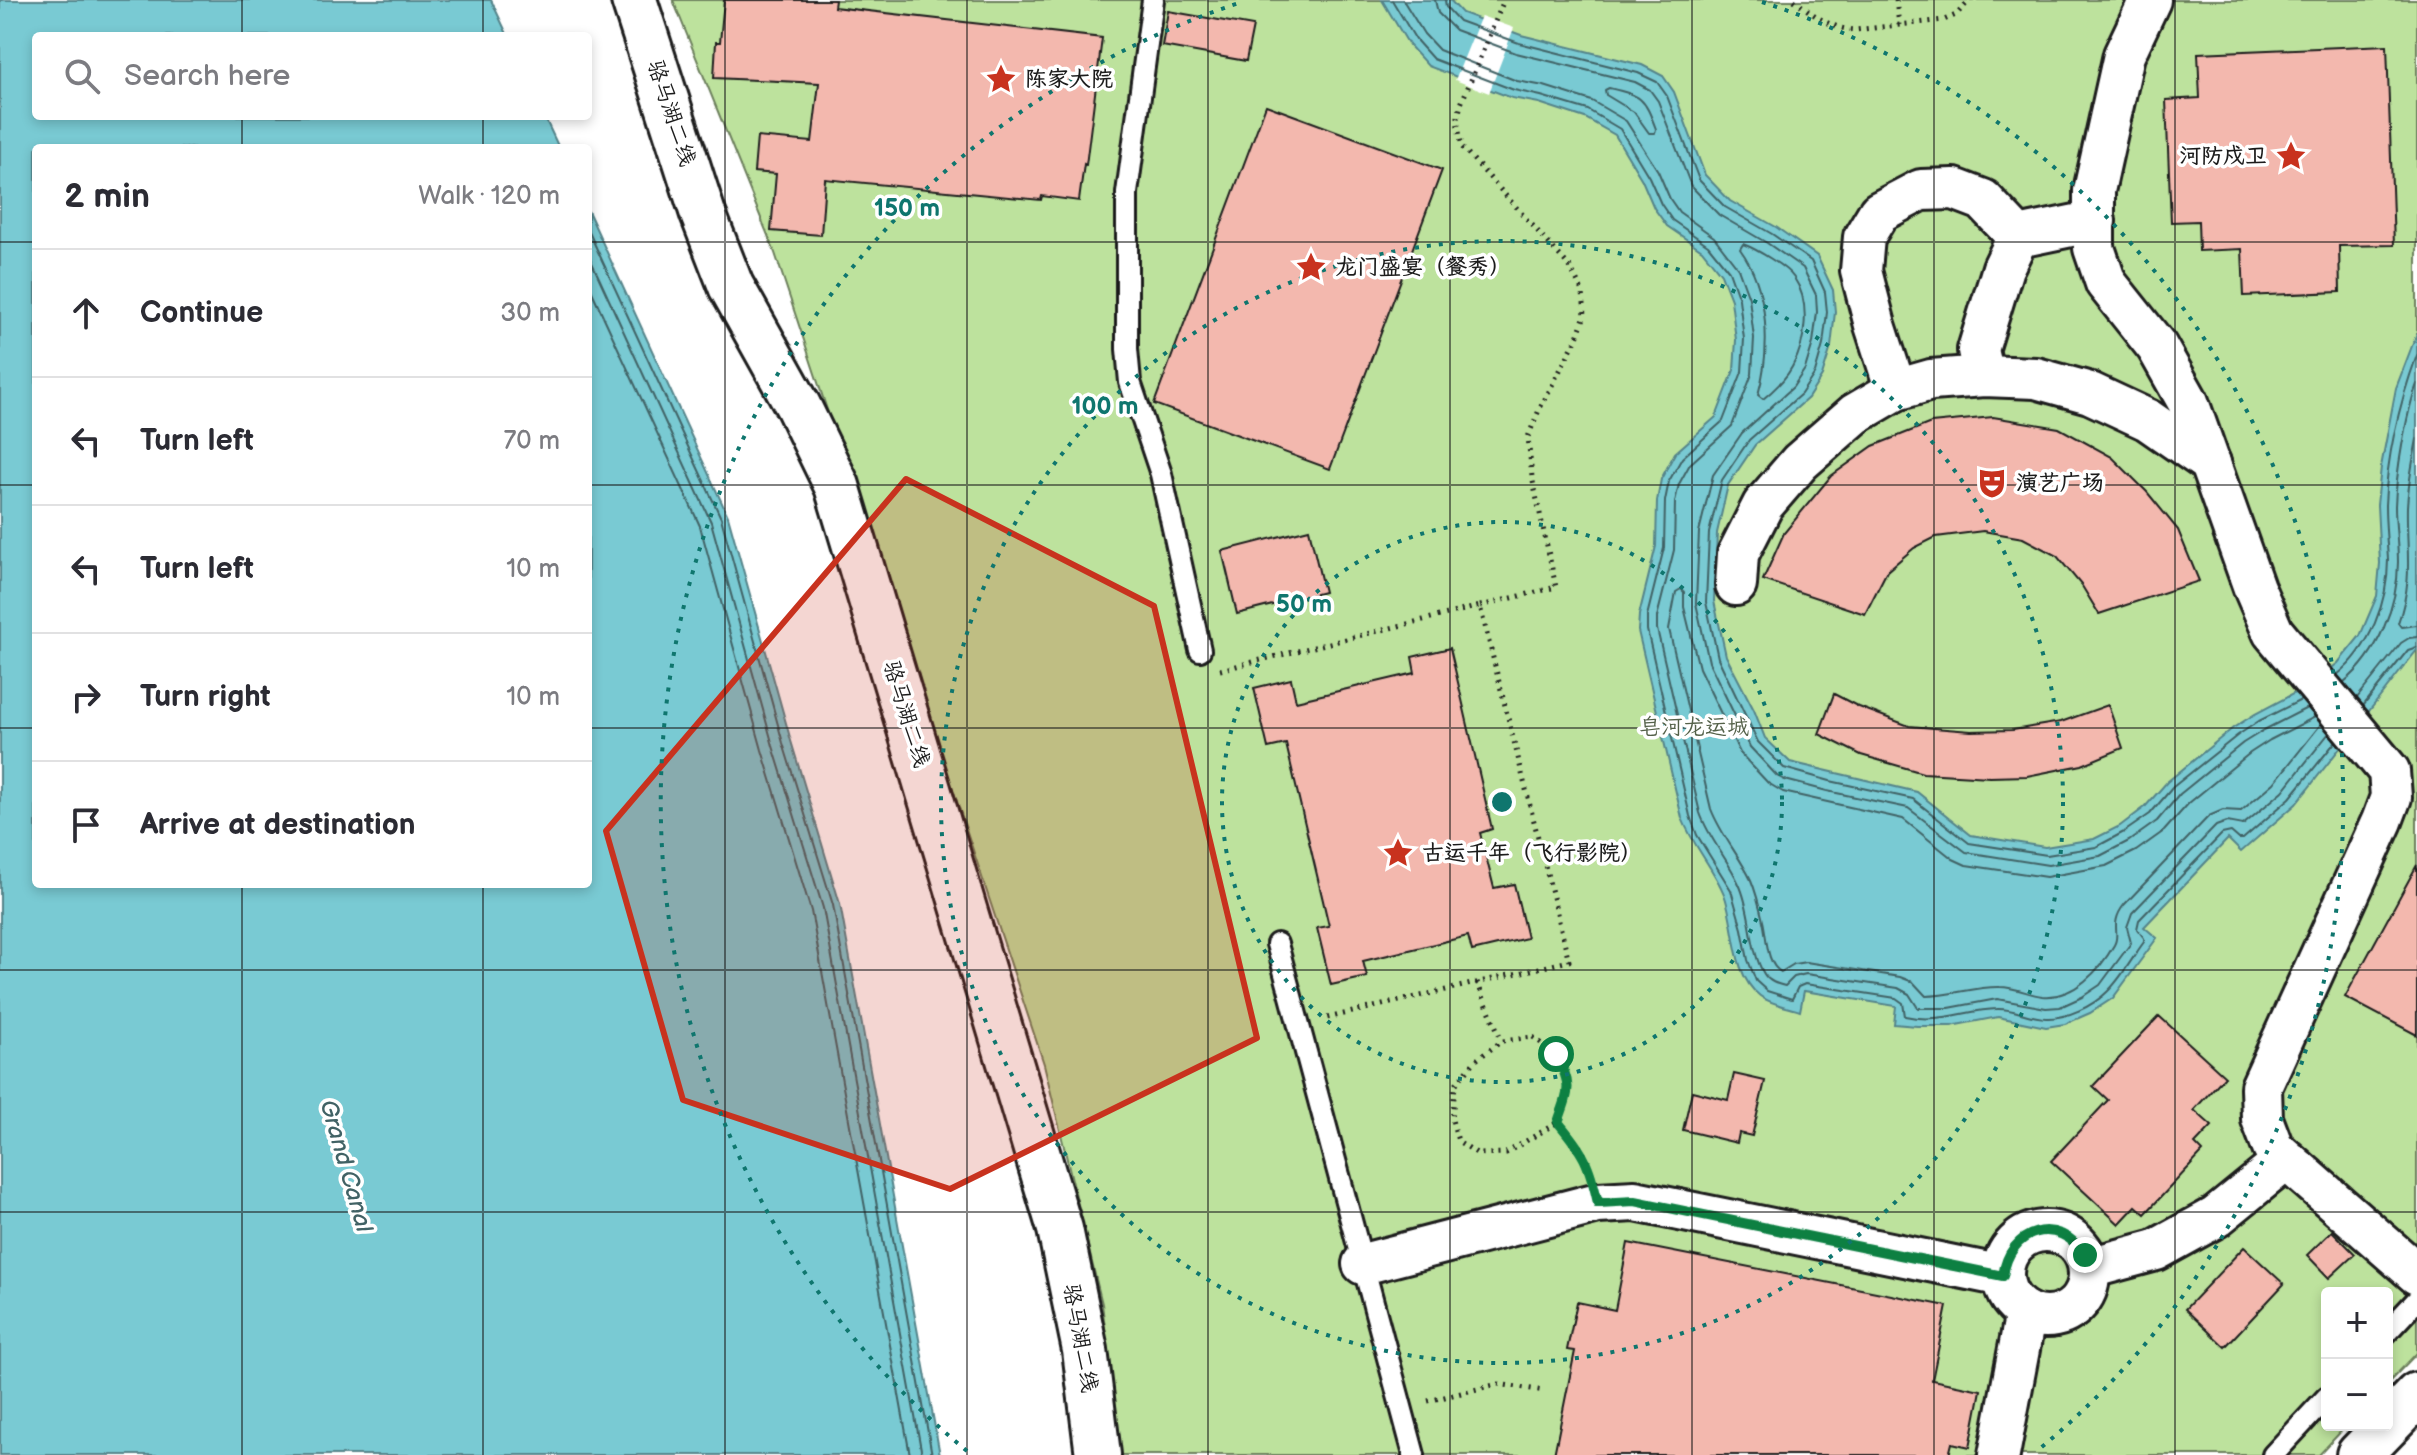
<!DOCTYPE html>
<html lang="en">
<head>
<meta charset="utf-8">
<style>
	:root { --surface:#fff; --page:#f7f7f7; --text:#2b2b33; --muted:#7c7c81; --line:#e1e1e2 }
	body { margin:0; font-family:"Balsamiq Sans","LXGW WenKai TC",sans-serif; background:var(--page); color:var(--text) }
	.controls { position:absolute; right:24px; bottom:24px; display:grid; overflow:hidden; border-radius:8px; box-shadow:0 4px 12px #0003 }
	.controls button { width:72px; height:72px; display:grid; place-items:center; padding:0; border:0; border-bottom:2px solid var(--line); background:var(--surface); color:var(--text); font:40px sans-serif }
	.stop { position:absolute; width:24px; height:24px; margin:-18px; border:6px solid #0b8043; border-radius:50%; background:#fff }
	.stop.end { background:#0b8043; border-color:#fff; box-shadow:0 2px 8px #0008 }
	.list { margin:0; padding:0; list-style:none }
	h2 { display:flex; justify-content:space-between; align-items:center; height:104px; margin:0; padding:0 32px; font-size:34px }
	h2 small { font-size:26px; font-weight:400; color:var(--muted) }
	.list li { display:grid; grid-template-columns:52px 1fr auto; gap:24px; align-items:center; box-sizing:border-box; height:128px; padding:0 32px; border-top:2px solid var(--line) }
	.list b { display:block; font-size:30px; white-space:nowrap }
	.list em { font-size:26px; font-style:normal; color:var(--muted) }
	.icon { flex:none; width:44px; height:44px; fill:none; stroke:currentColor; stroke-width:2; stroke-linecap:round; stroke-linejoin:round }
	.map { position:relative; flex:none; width:2417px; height:1455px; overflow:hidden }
	.search { position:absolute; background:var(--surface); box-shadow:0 4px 12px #0003; left:32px; top:32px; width:560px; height:88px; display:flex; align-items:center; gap:20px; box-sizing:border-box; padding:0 28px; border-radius:8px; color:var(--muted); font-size:30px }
	.panel { position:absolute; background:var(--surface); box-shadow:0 4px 12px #0003; left:32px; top:144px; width:560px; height:744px; border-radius:8px }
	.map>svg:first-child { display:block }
</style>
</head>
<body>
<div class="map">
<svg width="2417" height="1455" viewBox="0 0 2417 1455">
	<rect width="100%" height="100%" fill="#fff"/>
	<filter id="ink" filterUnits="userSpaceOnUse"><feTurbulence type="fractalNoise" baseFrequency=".0125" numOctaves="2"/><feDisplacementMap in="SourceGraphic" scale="16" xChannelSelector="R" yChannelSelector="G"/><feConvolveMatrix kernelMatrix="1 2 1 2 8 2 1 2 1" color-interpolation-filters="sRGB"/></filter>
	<g filter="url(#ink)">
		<path fill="#bde29d" stroke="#6c7f5c" stroke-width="2" d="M673,0H2417V1353L2387,1384V1293H2327V1425H2347L2319,1455H1121L1102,1304L1044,1064L775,253Z"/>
		<g fill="#79cad3" stroke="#54848a" stroke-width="2">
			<path d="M0,0H491L508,36H36V116H544L559,148H36V884H588V211L728,516L791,741L840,904L940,1455H0Z"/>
			<path d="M1382,0H1450L1462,13L1521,35L1642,65L1663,76L1674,92L1705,175L1730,201L1776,227L1817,256L1833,290L1835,312L1831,347L1822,376L1808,398L1755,445L1728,485L1717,533L1714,601L1726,656L1754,710L1765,738L1790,762L1917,792L1971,835L2045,847L2094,839L2120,826L2145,807L2167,782L2233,728L2255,714L2310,685L2338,663L2360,636L2377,596L2380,563L2377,505L2381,467L2396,388L2417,333V650L2296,804L2241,852L2228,839L2144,927L2157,938L2113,998L2090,1013L2065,1024L2046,1027L1998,1017L1951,1026H1917L1894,1024L1896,1006L1804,991L1800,1011C1788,1007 1770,1004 1760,996C1731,974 1736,925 1724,894C1713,867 1693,846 1682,818L1638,631L1639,615L1656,546L1657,501L1661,479L1675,453L1716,417L1734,370L1736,340L1731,300L1721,274L1702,250L1667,226L1654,208L1642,180L1615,135L1585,118L1539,103L1512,98L1428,66L1409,45Z"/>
		</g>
		<path fill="#fff" d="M1481,16L1514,28L1489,93L1455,80Z"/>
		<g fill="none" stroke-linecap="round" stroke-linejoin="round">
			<g stroke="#416265" stroke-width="2">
				<path d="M1392,0L1416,40L1433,59L1514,90L1541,96L1588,110L1620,129L1649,177L1661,204L1672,220L1708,245L1729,271L1739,299L1744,339L1742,372L1723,421L1682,458L1669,481L1665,501L1664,548L1647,616V630L1690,816L1697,835L1731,890L1742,929L1748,960L1756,981L1767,991L1792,999L1798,987L1805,984L1896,998L1903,1003L1905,1016C1937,1024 1966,1010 1997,1009C2014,1008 2029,1018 2046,1018C2066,1019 2093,1006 2107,992C2121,979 2132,958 2144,942V938L2137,929L2139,920L2222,834L2231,832L2239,839H2243L2290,798L2336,741"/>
				<path d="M1403,0L1424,34L1439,50L1517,81L1544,86L1592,101L1626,121L1658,171L1670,199L1679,212L1714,237L1738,268L1749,298L1754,338L1752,374L1732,426L1690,464L1679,484L1675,502L1674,550L1657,617V629L1700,813C1709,839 1728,859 1739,884C1752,911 1749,949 1764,974C1769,982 1777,984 1785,986L1794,977L1806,974L1898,988L1909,994L1918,1008H1949L1997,999L2046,1008L2060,1007L2082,997L2100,985L2131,943L2127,927L2132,913L2216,826L2227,822L2243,825L2283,791L2329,733"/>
				<path d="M1435,0L1438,13L1455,30L1516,53L1635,82L1650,90L1658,101L1691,186L1719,215L1767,243L1803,268L1816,295L1817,312L1813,343L1805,369L1793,387L1742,433L1713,475L1699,532L1696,603L1709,662L1750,747L1777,776L1785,780L1827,791L1908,808L1966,852L2048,865L2100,856L2129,841L2157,821L2180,794L2243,743L2264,730L2307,708"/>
				<path d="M1445,0L1446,7L1459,21L1519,43L1638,73L1657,82L1667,96L1699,180L1725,207L1772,234L1811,261L1825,292L1827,312L1823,345L1815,373L1801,394L1749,440L1722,480L1709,533L1706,602L1718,658L1758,742L1784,768L1830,781L1913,799L1969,843L2047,855L2096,847L2124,832L2150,814L2173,787L2238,735L2259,721L2301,700"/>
				<path d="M1609,88C1642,96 1644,97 1656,129L1655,133H1649L1634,112L1606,95L1605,90Z"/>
				<path d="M588,230L721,518L783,743L833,905L932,1455"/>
				<path d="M1743,244C1756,249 1787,267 1794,278C1811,302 1806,343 1792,367C1785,380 1774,390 1763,399L1758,395C1771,349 1769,289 1740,249Z"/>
				<path d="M588,254L711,522L773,746L823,908L922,1455"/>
				<path d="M588,283L700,526L762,750L811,911L910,1455"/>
				<path d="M2417,439C2413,461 2408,484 2407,507C2406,552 2414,578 2398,623L2401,627L2417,625"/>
				<path d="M2337,675C2370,649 2388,601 2388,560C2387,542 2385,523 2385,505C2387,455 2400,402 2417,355"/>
				<path d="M2344,682C2378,655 2398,605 2398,562C2398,543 2395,524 2395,506C2396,474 2406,414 2417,384"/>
				<path d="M2357,698L2401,643L2409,638L2417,637"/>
				<path d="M2363,706L2408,650L2417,647"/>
				<path d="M2315,717L2270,740L2250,753L2189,803L2164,831L2136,851L2106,866L2046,877L1966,865L1953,859L1903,819L1783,792L1768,783L1740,753L1699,668L1684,607V592L1681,589L1676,592L1669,629L1711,809C1721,835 1739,855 1751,880C1756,892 1760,908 1763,921C1767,937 1766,964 1781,972L1794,964L1806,962L1900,977L1913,982L1926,996C1951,996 1977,986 2000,987C2015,987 2028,994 2042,996C2074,999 2100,970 2114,945C2121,934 2109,924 2124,905L2209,816L2223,810L2241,811L2274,783L2321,724"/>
			</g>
		</g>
		<g fill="#f3b8ae" stroke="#1c1c1c" stroke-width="2">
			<path d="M724,0H835L834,7L1102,38L1086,165L1084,164L1079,201L1042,196L1041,200L825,179L821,235L771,231L776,174L754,172L757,137L812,142L819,83L714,78L716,42H720Z"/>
			<path d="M1168,11L1253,26L1246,61L1162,46Z"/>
			<path d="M2387,45L2394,245L2339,246L2340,292L2244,296L2242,249L2199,251L2198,221L2171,222L2166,100L2200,98L2198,53Z"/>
			<path d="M1266,105L1442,170L1330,469L1154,404Z"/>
			<path d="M1993,417L2059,428L2112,457L2147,492L2178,530L2199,581L2099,614L2082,586L2057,556L2023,538L1983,531L1936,537L1914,548L1887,571L1865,614L1763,580L1784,533L1831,476L1873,446L1931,423Z"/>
			<path d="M1309,529L1324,592L1237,614L1222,551Z"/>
			<path d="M1450,648L1492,829L1480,833L1494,888L1514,884L1527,938L1472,951L1468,936L1363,961L1367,977L1331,985L1317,928L1329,926L1286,744L1268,748L1254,688L1291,679L1296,701L1415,673L1412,657Z"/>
			<path d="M1834,694L1859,707L1909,726L1971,731L2013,730L2061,722L2108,705L2123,748L2082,765L2027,776L1990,777L1923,773L1861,755L1819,734Z"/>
			<path d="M2417,865V1035L2345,997Z"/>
			<path d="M2159,1016L2225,1076L2194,1110L2212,1126L2195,1144L2203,1152L2145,1214L2136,1206L2119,1224L2051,1161L2108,1100L2093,1086Z"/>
			<path d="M1734,1074L1765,1081L1752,1136L1739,1133L1737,1143L1683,1130L1692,1091L1728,1100Z"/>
			<path d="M2332,1231L2355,1254L2329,1278L2307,1255Z"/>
			<path d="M1628,1243L1947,1306L1932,1380L1981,1390L1970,1447L1952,1443L1949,1455H1554L1575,1351L1567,1350L1577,1302L1615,1310Z"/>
			<path d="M2244,1247L2284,1284L2225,1347L2185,1309Z"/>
		</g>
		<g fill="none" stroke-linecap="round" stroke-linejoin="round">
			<g stroke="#1c1c1c" stroke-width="26">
				<g id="lane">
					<path d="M1153,0L1127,193V349L1130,382L1161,474L1200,650"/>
					<path d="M1277,944L1414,1455"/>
					<path d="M2387,1332L2417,1300"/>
					<path d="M2273,1455L2327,1397"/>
				</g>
			</g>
			<g stroke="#1c1c1c" stroke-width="46">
				<g id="street">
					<path d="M2150,0L2124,55L2094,191V248L2106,283L2157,347L2188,402L2254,588L2273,632L2389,771L2391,797L2382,821L2261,1087L2262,1119L2273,1148L2417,1274"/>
					<path d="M1984,376L1978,350L2003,268L2018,237"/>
					<path d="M1896,390L1875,325L1861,271L1864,237L1879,212L1921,190L1954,189L1983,200L2018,237L2095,221"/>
					<path d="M1736,585L1738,554L1763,505L1800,462L1855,414L1896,390L1931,380L1984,376L2036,378L2090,393L2148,420L2210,463"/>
					<circle cx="2046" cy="1274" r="43"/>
					<path d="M1363,1264L1598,1203L1635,1201L2003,1276"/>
					<path d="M2089,1268L2156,1250L2216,1217L2286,1160"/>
					<path d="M1999,1455L2026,1312"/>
				</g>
			</g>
			<g stroke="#1c1c1c" stroke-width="50">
				<g id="secondary">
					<path d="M634,0L703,214L731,286L798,406L837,486L1060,1229L1085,1350L1098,1455"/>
					<path d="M2359,1455L2417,1395"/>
				</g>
			</g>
			<g stroke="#1c1c1c" stroke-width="5" stroke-dasharray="2 6" stroke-linecap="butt">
				<path d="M1794,0C1813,14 1830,29 1855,30L1944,20L1956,15L1970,0"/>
				<path d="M1896,0L1899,25"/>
				<path d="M1480,606L1556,587L1532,477L1528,437L1539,410L1576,340L1585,315L1583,293L1570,267L1462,147L1457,121L1461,104L1504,0"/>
				<path d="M1220,670L1480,606L1569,961L1327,1018"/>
				<path d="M1477,982L1502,1041"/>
				<path d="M1533,1037L1556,1054L1567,1076L1568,1094L1558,1122L1506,1153L1478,1154L1458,1141L1452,1120L1455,1085L1476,1060L1502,1041Z"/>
				<path d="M1558,1122L1582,1150L1589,1168"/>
				<path d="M1428,1401L1498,1384L1545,1391"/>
			</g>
			<use href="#lane" stroke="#fff" stroke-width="20"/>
			<use href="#street" stroke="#fff" stroke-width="40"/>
			<use href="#secondary" stroke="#fff" stroke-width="44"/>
		</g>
	</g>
	<g fill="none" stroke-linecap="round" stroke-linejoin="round" filter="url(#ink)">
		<path stroke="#0b8043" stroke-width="10" d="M1556,1054C1572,1086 1570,1089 1558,1122C1584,1153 1589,1163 1598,1203L1635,1201L2003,1276C2009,1229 2058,1214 2085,1255"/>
	</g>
	<path fill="#c8321e" fill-opacity="0.2" stroke="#c8321e" stroke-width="6" stroke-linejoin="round" d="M906,479L1154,606L1257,1038L950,1189L683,1100L606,831Z"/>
	<path fill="none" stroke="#1c1c1c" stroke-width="2" stroke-opacity="0.55" d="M242,0V36M483,0V36M725,0V1455M967,0V1455M1208,0V1455M1450,0V1455M1692,0V1455M1934,0V1455M2175,0V1455M242,116V148M483,116V148M0,242H36M588,242H2417M0,485H36M588,485H2417M0,728H36M588,728H2417M242,884V1455M483,884V1455M0,970H2417M0,1212H2417"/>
	<g fill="none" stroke="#0f766e" stroke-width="4" stroke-dasharray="4 8">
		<circle cx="1502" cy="802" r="280"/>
		<circle cx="1502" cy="802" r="561"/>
		<path d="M967 1451A841 841 0 0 1 1242 2M1762 2A841 841 0 0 1 2037 1451"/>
	</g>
	<defs>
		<g id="sight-bare" transform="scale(2.4)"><path d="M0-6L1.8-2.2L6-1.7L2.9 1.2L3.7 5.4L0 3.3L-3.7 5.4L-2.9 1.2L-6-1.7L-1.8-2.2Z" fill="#c8321e" stroke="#fff" stroke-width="2.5" paint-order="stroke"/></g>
		<g id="theatre-bare" transform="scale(2.4)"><path d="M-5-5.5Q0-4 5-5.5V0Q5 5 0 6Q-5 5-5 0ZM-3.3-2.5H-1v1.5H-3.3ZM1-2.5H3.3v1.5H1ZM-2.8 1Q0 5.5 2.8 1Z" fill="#c8321e" stroke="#fff" stroke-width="2.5" paint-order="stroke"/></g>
	</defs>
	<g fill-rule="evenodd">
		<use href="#sight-bare" x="1001" y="79"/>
		<use href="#sight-bare" x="2291" y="156"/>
		<use href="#sight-bare" x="1311" y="267"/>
		<use href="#theatre-bare" x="1992" y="483"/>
		<use href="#sight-bare" x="1398" y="853"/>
	</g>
	<g text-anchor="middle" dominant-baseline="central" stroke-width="7" stroke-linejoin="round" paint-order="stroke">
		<g font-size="22" font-weight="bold" fill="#1c1c1c" stroke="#fff" text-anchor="start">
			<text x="1025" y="79">陈家大院</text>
			<text x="2267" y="156" text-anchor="end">河防戍卫</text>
			<text x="1335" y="267">龙门盛宴（餐秀）</text>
			<text x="2016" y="483">演艺广场</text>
			<text x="1422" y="853">古运千年（飞行影院）</text>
		</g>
		<g font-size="22" fill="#1c1c1c" stroke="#fff">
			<text transform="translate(671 113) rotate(72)">骆马湖二线</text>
			<text transform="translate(906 714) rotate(73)">骆马湖二线</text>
			<text transform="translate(1080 1338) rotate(80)">骆马湖二线</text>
		</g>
		<g font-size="22" fill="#546149" stroke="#fff">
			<text x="1694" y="727">皂河龙运城</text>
		</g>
		<g font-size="24" font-style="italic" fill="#416265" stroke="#fff">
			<text transform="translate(346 1166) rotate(74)">Grand Canal</text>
		</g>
	</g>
	<circle cx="1502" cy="802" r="12" fill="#0f766e" stroke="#fff" stroke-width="4"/>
	<g font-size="24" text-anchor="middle" font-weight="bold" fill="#0f766e" stroke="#fff" stroke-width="7" stroke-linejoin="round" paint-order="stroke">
		<text x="907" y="216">150 m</text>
		<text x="1105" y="414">100 m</text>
		<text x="1304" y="612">50 m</text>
	</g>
</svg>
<div class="controls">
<button>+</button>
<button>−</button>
</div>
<div class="stop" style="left:1556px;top:1054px"></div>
<div class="stop end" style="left:2085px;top:1255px"></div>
<div class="search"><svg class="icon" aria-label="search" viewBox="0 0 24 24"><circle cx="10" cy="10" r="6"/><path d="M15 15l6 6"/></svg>Search here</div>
<section class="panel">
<h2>2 min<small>Walk · 120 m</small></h2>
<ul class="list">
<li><svg class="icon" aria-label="ahead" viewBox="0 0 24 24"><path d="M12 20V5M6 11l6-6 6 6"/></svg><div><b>Continue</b></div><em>30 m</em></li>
<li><svg class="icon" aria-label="left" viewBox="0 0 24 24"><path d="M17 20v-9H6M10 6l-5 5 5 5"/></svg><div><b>Turn left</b></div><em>70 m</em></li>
<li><svg class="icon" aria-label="left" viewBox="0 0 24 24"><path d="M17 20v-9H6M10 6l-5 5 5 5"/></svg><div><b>Turn left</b></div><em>10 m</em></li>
<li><svg class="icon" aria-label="right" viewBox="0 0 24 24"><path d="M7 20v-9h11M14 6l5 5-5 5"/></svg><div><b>Turn right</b></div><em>10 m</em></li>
<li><svg class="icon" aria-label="arrive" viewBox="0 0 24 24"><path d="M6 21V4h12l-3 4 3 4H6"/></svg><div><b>Arrive at destination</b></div></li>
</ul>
</section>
</div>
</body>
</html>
